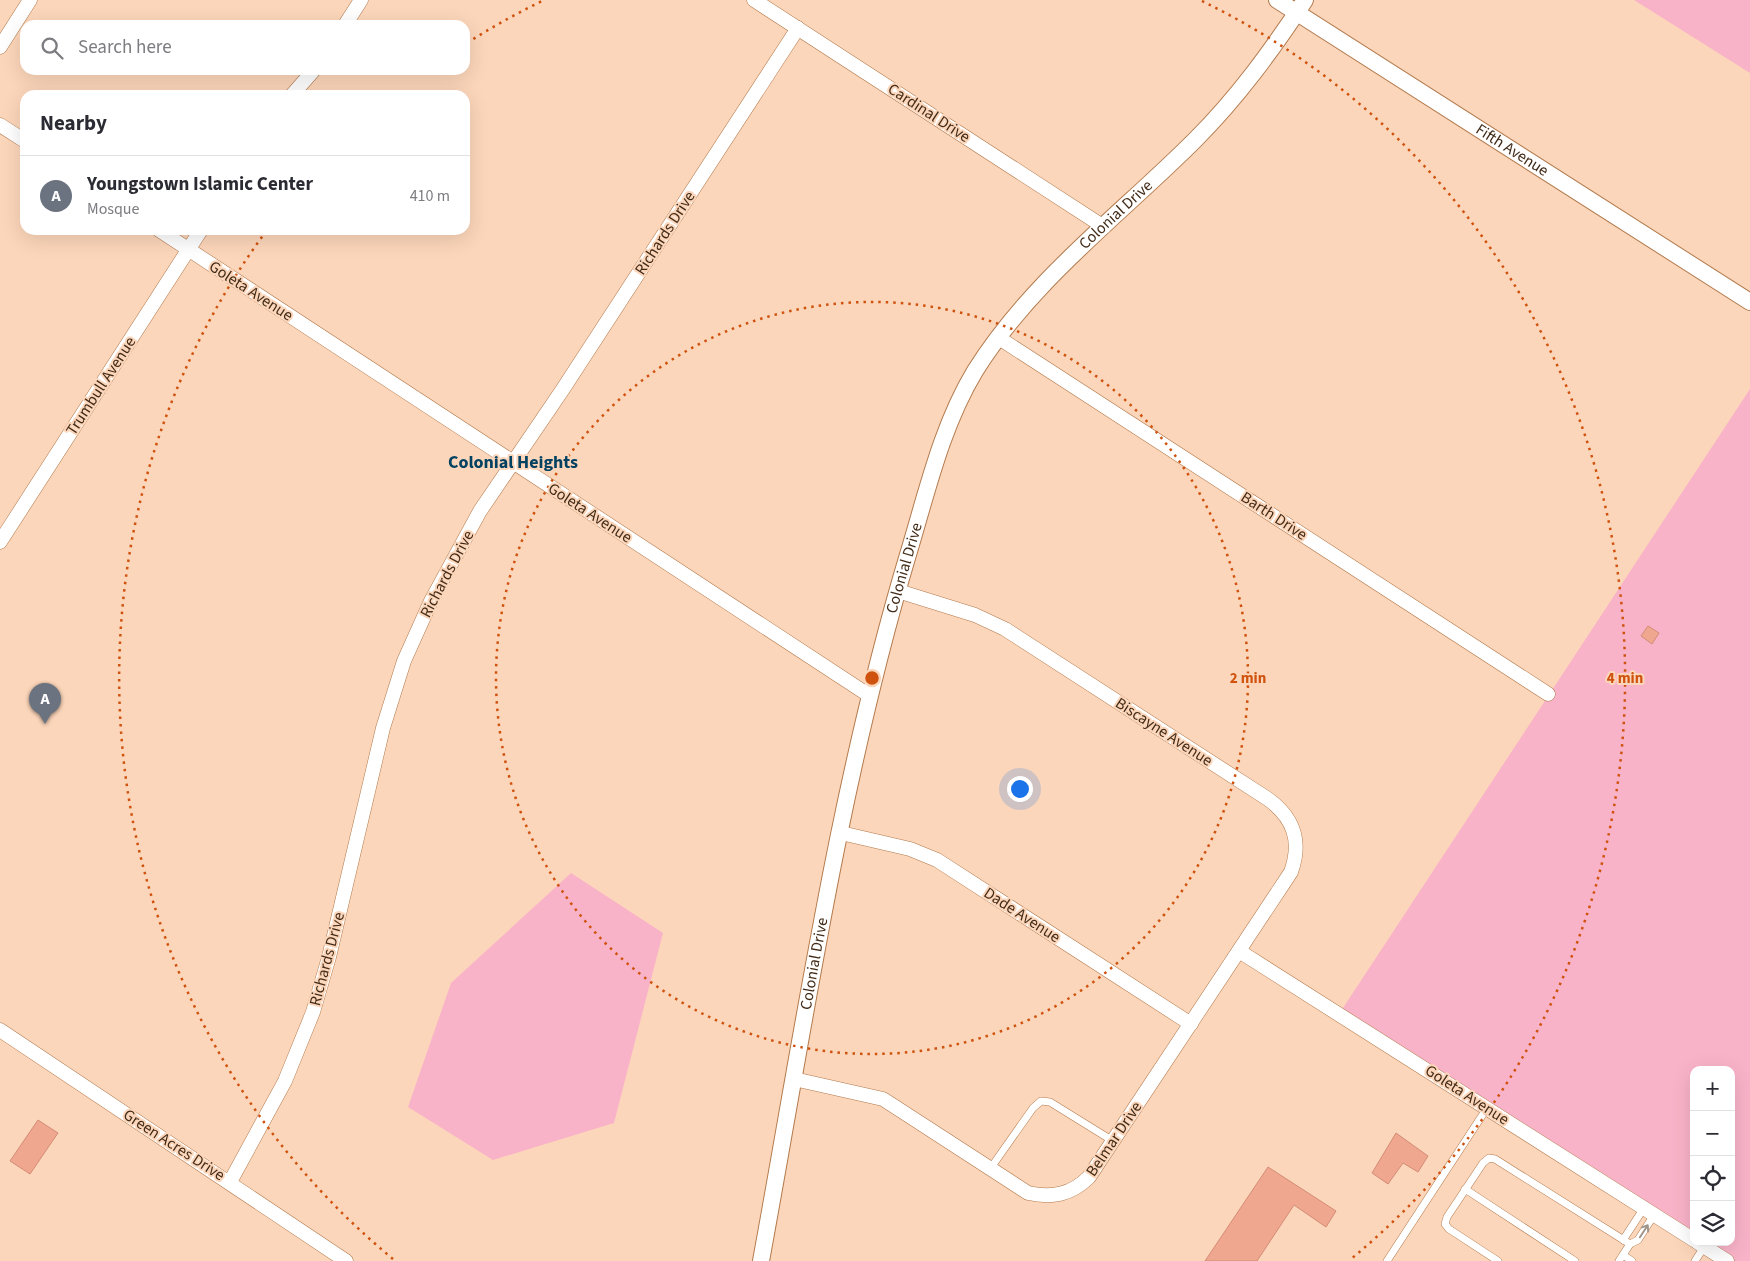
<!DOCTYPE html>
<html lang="en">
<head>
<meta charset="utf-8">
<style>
	:root { --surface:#fff; --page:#f2f2f3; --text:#2b2b33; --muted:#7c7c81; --line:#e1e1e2; --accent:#ea580c }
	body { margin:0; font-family:"Source Sans 3",sans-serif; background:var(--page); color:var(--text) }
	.controls { position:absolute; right:15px; bottom:15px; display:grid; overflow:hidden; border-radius:10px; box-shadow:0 5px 20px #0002 }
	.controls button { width:45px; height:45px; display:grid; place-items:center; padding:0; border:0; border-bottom:1px solid var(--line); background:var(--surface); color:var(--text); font:25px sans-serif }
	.you { position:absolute; left:1019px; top:788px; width:18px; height:18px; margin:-12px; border:4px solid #fff; border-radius:50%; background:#1a73e8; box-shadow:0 0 0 8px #1a73e833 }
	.badge { display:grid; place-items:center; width:32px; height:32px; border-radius:50%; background:var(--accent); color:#fff; font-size:16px; font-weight:700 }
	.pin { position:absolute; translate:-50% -41px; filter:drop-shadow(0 1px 2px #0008) }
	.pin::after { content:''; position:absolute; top:26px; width:18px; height:15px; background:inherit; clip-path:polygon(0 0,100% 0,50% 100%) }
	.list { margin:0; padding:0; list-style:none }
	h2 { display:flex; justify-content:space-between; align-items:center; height:65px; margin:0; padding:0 20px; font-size:21px }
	h2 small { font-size:16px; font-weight:400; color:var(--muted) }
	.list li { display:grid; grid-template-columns:32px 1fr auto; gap:15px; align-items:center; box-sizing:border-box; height:80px; padding:0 20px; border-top:1px solid var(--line) }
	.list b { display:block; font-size:19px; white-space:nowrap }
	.list p { margin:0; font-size:16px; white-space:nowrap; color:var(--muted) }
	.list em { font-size:16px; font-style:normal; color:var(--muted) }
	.icon { flex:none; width:28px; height:28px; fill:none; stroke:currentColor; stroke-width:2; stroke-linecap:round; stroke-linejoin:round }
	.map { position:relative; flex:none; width:1750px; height:1261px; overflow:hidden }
	.search { position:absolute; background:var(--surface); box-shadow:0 5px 20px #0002; left:20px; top:20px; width:450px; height:55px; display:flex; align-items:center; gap:12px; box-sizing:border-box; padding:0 18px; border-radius:15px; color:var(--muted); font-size:19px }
	.panel { position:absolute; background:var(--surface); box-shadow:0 5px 20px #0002; left:20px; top:90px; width:450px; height:145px; border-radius:15px }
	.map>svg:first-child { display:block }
</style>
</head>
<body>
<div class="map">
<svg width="1750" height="1261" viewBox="0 0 1750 1261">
	<rect width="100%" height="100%" fill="#fcd6ba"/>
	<g fill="#f9b3c8">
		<path d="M1634,0H1750V73Z"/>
		<path d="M1750,389V1261H1727L1697,1242H1731V1070H1694V1240L1339,1014Z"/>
		<path d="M571,873L663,933L614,1123L493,1160L408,1107L451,983Z"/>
	</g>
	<g fill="#f0a78f" stroke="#d38c75">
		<path d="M1648,626L1659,633L1652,644L1641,636Z"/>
		<path d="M38,1120L58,1133L30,1174L10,1161Z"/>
		<path d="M1396,1133L1428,1156L1418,1172L1403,1163L1388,1184L1372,1173Z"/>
		<path d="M1268,1167L1336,1211L1326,1227L1294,1205L1257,1261H1205Z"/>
	</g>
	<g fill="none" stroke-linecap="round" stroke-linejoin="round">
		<g stroke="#b27a4d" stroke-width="8">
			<g id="service">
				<path d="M990,1169L1033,1108L1041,1101L1050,1102L1113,1141"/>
				<path d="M1465,1189L1575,1261"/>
				<path d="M1623,1240L1644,1208"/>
				<path d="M1623,1255L1632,1261"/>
				<path d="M1387,1261L1487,1108"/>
				<path d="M1498,1261L1449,1229L1445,1224L1447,1217L1483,1163L1489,1158L1495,1159L1630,1244"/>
				<path d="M1619,1261L1630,1244L1638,1240L1654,1215"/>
				<path d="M1695,1261L1704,1247"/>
			</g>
		</g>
		<g stroke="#b27a4d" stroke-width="15">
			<g id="minor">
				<path d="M754,0L1104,227"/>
				<path d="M345,25L361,0"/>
				<path d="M0,47L30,0"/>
				<path d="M292,95L314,70"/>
				<path d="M0,125L25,141"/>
				<path d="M159,230L870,696"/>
				<path d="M999,338L1548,694"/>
				<path d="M0,542L201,230"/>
				<path d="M841,833L910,849L937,860L1191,1024"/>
				<path d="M1239,951L1694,1240"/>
				<path d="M0,1030L346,1261"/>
				<path d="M794,1079L883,1099L1028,1193C1052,1198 1071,1195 1089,1177L1291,872C1302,841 1294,818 1268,799L1005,629L975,615L898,591"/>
				<path d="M230,1182L285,1081L313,1012L329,957L383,728L404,661L431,601L480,511L563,389L798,28"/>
				<path d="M1697,1242L1727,1261"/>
			</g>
		</g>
		<g stroke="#b27a4d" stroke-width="18">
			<g id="tertiary">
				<path id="s1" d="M1277,0L1750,302"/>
				<path id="s2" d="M761,1261C804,1027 839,786 907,558C926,496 941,427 975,371C1032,280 1120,215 1195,140C1238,97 1272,50 1305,0"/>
			</g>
		</g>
		<use href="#service" stroke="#fff" stroke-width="7"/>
		<use href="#minor" stroke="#fff" stroke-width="14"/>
		<use href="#tertiary" stroke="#fff" stroke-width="16"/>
	</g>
	<defs><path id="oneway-shaft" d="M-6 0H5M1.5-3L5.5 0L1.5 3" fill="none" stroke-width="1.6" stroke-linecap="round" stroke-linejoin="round" transform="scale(1.25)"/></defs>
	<use stroke="#a0958b" href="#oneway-shaft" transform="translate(1644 1231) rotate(-57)"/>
	<g fill="none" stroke="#cf520e" stroke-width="2.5" stroke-dasharray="2.5 5">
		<circle cx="872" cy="678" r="376"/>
		<path d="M393 1259A753 753 0 0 1 267 230M467 43A753 753 0 0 1 542 1M1202 1A753 753 0 0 1 1351 1259"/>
	</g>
	<g text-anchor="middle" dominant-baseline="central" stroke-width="4" stroke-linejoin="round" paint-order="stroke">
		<g font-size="16" fill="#422b17" stroke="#fcd6ba">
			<text transform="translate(929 113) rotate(33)">Cardinal Drive</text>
			<text stroke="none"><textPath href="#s1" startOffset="279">Fifth Avenue</textPath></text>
			<text stroke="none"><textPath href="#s2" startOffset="1129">Colonial Drive</textPath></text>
			<text transform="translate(665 233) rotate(-57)">Richards Drive</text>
			<text transform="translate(251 291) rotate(33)">Goleta Avenue</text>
			<text transform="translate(101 386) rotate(-57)">Trumbull Avenue</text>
			<text transform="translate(590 513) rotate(33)">Goleta Avenue</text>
			<text transform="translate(1274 516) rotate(33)">Barth Drive</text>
			<text stroke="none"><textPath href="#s2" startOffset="708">Colonial Drive</textPath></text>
			<text transform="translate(447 574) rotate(-62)">Richards Drive</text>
			<text transform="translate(1164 732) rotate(33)">Biscayne Avenue</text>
			<text transform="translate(1022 915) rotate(33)">Dade Avenue</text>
			<text transform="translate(327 959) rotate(-75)">Richards Drive</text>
			<text stroke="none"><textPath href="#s2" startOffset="302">Colonial Drive</textPath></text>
			<text transform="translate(1467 1095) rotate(33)">Goleta Avenue</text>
			<text transform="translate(1114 1139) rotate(-56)">Belmar Drive</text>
			<text transform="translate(174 1145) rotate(33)">Green Acres Drive</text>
		</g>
		<g font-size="18" font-weight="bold" fill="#014162" stroke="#fcd6ba">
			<text x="513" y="462">Colonial Heights</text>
		</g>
	</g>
	<circle cx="872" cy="678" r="8" fill="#cf520e" stroke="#fcd6ba" stroke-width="2.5"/>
	<g font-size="15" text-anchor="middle" font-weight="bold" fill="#cf520e" stroke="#fcd6ba" stroke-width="4" stroke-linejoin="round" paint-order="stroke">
		<text x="1248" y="683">2 min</text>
		<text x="1625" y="683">4 min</text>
	</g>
</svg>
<div class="controls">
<button>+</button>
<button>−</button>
<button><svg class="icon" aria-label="locate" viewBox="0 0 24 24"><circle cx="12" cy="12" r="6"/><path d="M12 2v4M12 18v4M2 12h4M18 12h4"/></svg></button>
<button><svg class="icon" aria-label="layers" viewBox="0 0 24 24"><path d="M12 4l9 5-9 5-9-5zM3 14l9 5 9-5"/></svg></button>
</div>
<div class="you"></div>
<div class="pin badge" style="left:45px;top:724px;background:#6b7280">A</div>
<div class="search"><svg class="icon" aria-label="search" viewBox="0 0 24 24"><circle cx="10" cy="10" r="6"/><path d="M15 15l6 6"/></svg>Search here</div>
<section class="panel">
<h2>Nearby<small></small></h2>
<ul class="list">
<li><span class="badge" style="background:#6b7280">A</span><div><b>Youngstown Islamic Center</b><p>Mosque</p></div><em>410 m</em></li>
</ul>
</section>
</div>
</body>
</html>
